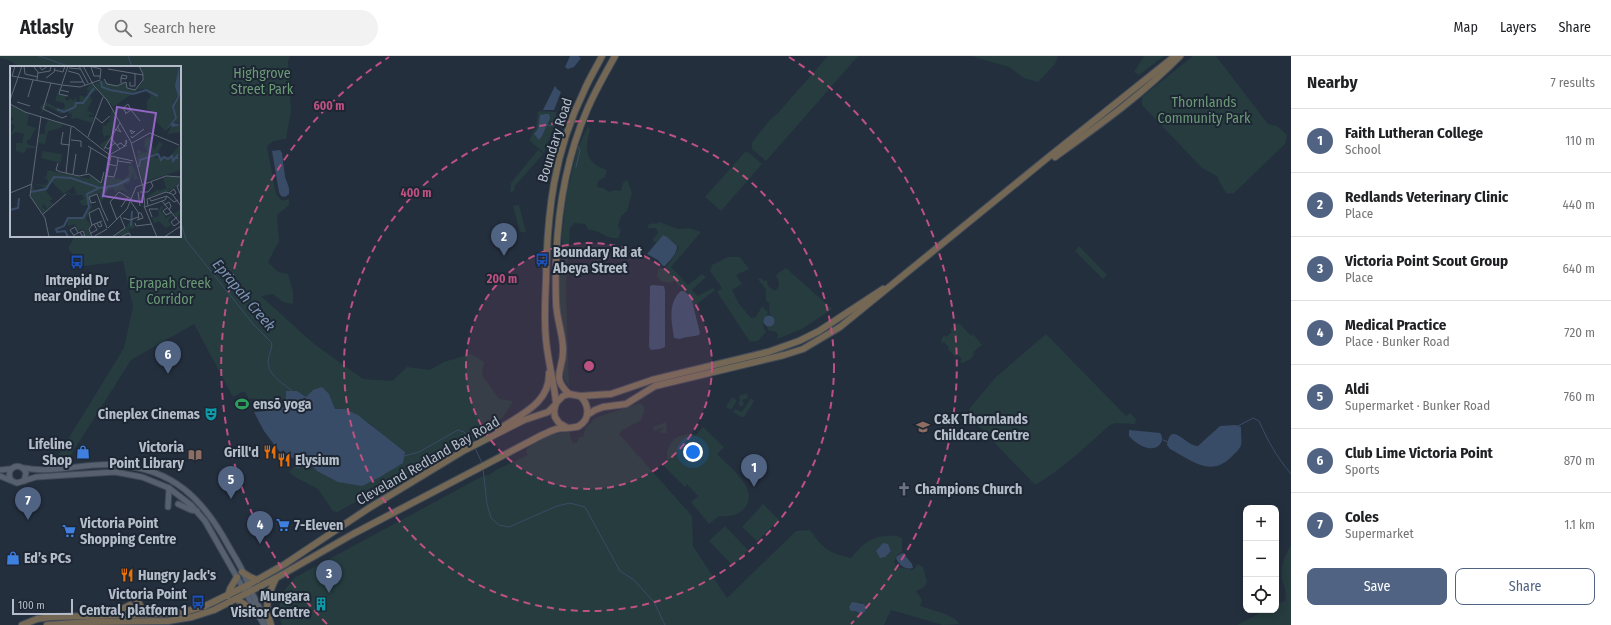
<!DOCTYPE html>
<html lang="en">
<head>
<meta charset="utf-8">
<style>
	:root { --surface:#fff; --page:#f2f2f2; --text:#202124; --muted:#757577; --line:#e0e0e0; --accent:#506383 }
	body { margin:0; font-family:"Fira Sans Condensed",sans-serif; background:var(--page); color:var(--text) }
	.controls { position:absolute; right:12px; bottom:12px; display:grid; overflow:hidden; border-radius:8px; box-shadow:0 2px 10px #0003 }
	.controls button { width:36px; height:36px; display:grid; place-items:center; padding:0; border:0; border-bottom:1px solid var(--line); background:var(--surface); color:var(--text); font:20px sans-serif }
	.scale { position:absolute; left:12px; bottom:10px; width:61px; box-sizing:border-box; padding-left:4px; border:2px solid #b4bcc9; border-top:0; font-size:11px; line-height:14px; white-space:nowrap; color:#b4bcc9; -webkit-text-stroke:3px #1d2633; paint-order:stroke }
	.you { position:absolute; left:693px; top:396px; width:14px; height:14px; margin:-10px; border:3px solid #fff; border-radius:50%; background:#1a73e8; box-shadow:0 0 0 6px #1a73e833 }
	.badge { display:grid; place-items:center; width:26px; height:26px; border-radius:50%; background:var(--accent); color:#fff; font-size:13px; font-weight:700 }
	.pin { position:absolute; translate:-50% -33px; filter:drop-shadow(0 1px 2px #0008) }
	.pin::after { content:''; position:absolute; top:21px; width:14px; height:12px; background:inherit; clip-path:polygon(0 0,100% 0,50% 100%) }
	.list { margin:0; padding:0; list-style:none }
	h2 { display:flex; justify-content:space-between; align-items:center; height:52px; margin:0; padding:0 16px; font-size:17px }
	h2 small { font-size:13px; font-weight:400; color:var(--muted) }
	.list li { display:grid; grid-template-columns:26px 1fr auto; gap:12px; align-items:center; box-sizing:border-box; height:64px; padding:0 16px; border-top:1px solid var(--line) }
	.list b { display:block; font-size:15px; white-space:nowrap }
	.list p { margin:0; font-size:13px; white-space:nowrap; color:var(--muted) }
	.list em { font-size:13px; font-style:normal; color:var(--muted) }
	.actions { display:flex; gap:8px; padding:12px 16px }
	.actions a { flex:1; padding:9px 0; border:1px solid var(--accent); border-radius:8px; text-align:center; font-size:14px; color:var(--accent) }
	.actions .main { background:var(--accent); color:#fff }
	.icon { flex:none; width:22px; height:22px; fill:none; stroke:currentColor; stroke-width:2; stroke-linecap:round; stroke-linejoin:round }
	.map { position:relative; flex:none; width:1291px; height:569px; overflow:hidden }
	header { display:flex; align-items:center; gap:24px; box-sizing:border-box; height:56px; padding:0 20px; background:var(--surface); border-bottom:1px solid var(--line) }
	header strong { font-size:19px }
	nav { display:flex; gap:22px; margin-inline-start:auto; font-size:14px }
	.search { width:280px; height:36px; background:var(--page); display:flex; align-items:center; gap:10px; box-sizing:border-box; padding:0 14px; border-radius:22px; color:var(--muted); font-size:15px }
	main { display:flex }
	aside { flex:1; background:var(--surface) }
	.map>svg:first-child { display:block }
</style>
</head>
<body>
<header>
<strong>Atlasly</strong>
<div class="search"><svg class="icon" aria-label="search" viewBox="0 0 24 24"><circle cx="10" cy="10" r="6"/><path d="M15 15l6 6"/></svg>Search here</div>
<nav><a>Map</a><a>Layers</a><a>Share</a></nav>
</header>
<main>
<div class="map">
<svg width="1291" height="569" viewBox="0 0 1291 569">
	<rect width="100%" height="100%" fill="#242f3e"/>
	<g fill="#263c3f" fill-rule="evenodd">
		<path d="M0,0H290L288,6L291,55L286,83C278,84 271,84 267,91L276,138C280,144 283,146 289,143V149L277,159L279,185L268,206L278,216L288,218L293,235V248L283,246L273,238L261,240L314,288L363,323L392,325L407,311L430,314L444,306L471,298L484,306L482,319L499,343L513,345C501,366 496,369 477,382L339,455L337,456L333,455L318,433L297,422L289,416L294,411L298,412L310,408L317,415L393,388C376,373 358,353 335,353L329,338L313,334L306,342L297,335L281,354L262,356L254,342L249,343L245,336H242L233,341L194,268L131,304L67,405L54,406L124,292L133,251L123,205L85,210L69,194V190L75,180H180V11H21L8,4L0,2Z"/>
		<path d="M828,0H858L766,105L752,93V87C757,80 772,60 777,58Z"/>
		<path d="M971,0H1058L1055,8L1038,26L1024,22L1009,11Z"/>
		<path d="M1144,0H1164L1139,19L1134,16Z"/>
		<path d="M1193,0H1216L1268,68L1277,70L1287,79L1285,88L1233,138L1231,137L1228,138L1226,137L1219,125L1217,120L1202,112L1142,49V41Z"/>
		<path d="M540,55L556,56V65L544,97L530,85V82L536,72L538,56Z"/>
		<path d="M588,70L590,74C584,94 585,107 607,114L605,121L598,125L597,131L603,132L609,136L614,134L621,135L623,127L627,123L632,137L627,155L621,160L618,170L621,175L618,182C603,183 602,174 589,174L585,168L575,167L570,172L566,232L569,331L564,322L563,314L567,284L560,257V220L563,205L562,179L566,141L577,94Z"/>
		<path d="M538,94L543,98L514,131L515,134L510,137L511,127Z"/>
		<path d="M745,96L749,97L762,108L721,155L705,141Z"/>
		<path d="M519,149L526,176H520L513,150Z"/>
		<path d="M660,166L678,173L689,172L701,176L671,211L688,229L702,218L706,221L692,234L698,240L713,232L715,234L696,249H694L688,237L674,225L671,227L661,225L657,220L658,213L665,212L673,202L679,191L663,179L656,186L653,185V183L658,177L656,172H648V169L653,167L656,168Z"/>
		<path d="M1079,190L1107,219L1103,223L1075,195Z"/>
		<path d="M728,201H740L749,213L736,219L742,228L732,234L739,248L751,262L756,261L762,250L768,256L763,270L766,276L758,285L750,286L717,236L722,232L710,215L712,209Z"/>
		<path d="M786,212L832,253L802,273L777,283L778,279L776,276L768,274L767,271H769L772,260L770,259L769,247L766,244V234L758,223L761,222L764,225L767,224C767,230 770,232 775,235L777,233C780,228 779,225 776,220L778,217Z"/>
		<path d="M959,267L971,280L973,278L982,289L973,296L974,298L971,303L963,307L960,306L962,303L957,298L955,300L948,293L949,291L944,286L942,288L941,284L944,279L946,281L952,276L950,274Z"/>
		<path d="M1046,278L1126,360L1130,357L1136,363L1135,368L1115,367L1110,369C1086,390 1063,413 1035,429L970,361L969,353L996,321Z"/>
		<path d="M747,337L748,342L742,344L744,348L741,351L738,348L740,344L739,340Z"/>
		<path d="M732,341L737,345L731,354L726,351Z"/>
		<path d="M751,342L754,345L744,361H741L733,356L735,353L742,356Z"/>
		<path d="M640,347L644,351V357L642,360V363C636,369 623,371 619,378L692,460L693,490L727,542L796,475L810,474C824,494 828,496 851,502C863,489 868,481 887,480C893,479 896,479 902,482V496L897,499L894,505L897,511L913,514L918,508L923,511L927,526L923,532L916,535L922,544L920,550C930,554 955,558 959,568L943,569L891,554L884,569H282C275,551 282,533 296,521L481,421L489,419L496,414L528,399L526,396C530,384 558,376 570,376V381L573,387H577L579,381H583L585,373L595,362ZM881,490L890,491L891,495L886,499L878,492ZM860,546L864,548L865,556L861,558L854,555Z"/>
		<path d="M666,366L667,378L659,376L665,371L654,375L653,371Z"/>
		<path d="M703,371L724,391L717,398C730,412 762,434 743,454C736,460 728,461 719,460L709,468L691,446L698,440L687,428L685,431L664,410L668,406C663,388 678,375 696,379Z"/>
		<path d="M763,448L779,464L757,485L742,471Z"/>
		<path d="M725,470L748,494L733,510L709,485Z"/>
		<path d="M1291,489V569H1237L1266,554H1276V548L1285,545C1287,534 1284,533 1282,523C1280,510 1285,499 1291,489Z"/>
	</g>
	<g fill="#394c67">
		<path d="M570,0H578L581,2L574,11L568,13L565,11Z"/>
		<path d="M555,30L557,33L561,36L554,54H543Z"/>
		<path d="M545,58H549L550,62L542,80L539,84L534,78L538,73L540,59Z"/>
		<path d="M280,94L282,97L285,121L289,132V138L285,141L281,140L279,136L272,95Z"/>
		<path d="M663,179L667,181L677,190C677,198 670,204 665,210H663L658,204L647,198Z"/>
		<path d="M652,229L664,230L665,235V291L660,293L651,294L649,291L650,230Z"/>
		<path d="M681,235H684L691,241L700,277L699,279C693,281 687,280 680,283L674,282C672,266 667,247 681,235Z"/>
		<circle cx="769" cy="265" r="5.5"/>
		<path d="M322,331L329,338L335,353H345L358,359L405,396L403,407L380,421L362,430L338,426L317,415L310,408L298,412L294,411L296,405L283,394L281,396L279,395L264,375L254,356L281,354L286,347V335H297L306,341L313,334Z"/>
		<path d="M1236,369L1241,371C1241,392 1245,388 1229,403C1209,421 1190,403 1170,393L1167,389C1171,363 1186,391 1198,390L1220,370Z"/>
		<path d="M1129,374L1160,377C1166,385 1158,394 1148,392C1140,390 1135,386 1129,380Z"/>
		<path d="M883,487L888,488L891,495L885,501L880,502L876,495Z"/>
		<path d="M903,497L912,508L913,512C905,514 899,509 896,502L897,500Z"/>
		<path d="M852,546L864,548L866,551L865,556L861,558L855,555H851L849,551Z"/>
	</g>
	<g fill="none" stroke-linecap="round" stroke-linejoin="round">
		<g stroke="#394c67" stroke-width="1">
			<path d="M39,0L71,11"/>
			<path d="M128,0L132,11"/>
			<path d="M547,69L555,70"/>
			<path d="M556,74L559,77"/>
			<path d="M576,111L580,95L578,90"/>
			<path d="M180,163L186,184L254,269L272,287C272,294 268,300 268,306C268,319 283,327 292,335"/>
			<path d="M1238,370L1253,362L1259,365C1268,385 1276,400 1291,418"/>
			<path d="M1163,384L1168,386"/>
			<path d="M475,392L482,407"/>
			<path d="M404,400L419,396L458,374L464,376L472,387"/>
			<path d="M483,412L487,448L491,462L499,469L509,471L557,450L570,447L585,451L620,515L634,524L654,546L665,569"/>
		</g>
		<g stroke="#414a57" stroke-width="7">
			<g id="major">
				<path d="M24,412C55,418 86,406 118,409C173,413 203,443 228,489C233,498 239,507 243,516C250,534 259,552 269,568"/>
				<path d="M0,414L10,413"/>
				<path d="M0,420L17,427L36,421L115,416L142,421L169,432L191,449L205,465L264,569"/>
				<path d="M11,424C4,412 21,404 26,417L24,425"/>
				<path d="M178,448L191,454L197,455"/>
				<path d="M168,451L169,432"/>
			</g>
		</g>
		<g stroke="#434c59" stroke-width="8">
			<g id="highway">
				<path d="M1055,101C1098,70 1142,39 1180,0"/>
				<path d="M569,338C550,320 564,314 563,293C563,277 556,262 556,245C554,180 561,114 587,54C595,35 605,18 615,0"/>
				<path d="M556,347C554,326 548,306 546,284C544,264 545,244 546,224C547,156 554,96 584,35C589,23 596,12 602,0"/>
				<path d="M587,359L595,354L603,351L626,348L655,330L784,299L803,293L840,271L1051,99L1175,0"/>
				<path d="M566,371L559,367L555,361L554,355L556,347L563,340L569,338L580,340L611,338L652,324L768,296L799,285L819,275L883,233"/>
				<path d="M498,374C519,359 550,348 549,317"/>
				<path d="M242,516L250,521L257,524"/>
				<path d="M228,540L230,533L237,521"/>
				<path d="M236,543L249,551L255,552"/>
				<path d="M137,544L145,558"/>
				<path d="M116,558L120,554L130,549"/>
				<path d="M22,569L37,563L50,561L166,558L184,556L205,550L248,529L285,508L369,452L463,395L524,364L548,356L555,349"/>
				<path d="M47,569L91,566L168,565L192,561L214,554L276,522L353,478L542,379C547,377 552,374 557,373C564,371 573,373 579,370C591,363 589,348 580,340"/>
				<path d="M271,569C264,548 267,541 276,522"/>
			</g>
		</g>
		<use href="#major" stroke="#56606e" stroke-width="5"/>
		<use href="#highway" stroke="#746855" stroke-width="6"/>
	</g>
	<circle cx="589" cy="310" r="123" fill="#bd5182" fill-opacity=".12"/>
	<g fill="none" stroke="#bd5182" stroke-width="2" stroke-dasharray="7 5">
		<circle cx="589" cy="310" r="123"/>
		<circle cx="589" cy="310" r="245"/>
		<path d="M327 568A368 368 0 0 1 389 1M789 1A368 368 0 0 1 851 568"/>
	</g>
	<defs>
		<g id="bus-bare" transform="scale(1.08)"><path d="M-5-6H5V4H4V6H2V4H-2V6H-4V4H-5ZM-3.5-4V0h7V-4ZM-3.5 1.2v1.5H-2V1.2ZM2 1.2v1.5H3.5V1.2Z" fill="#1a4fb4" stroke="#1d2633" stroke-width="2.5" paint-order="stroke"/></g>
		<g id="stadium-bare" transform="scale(1.08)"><path d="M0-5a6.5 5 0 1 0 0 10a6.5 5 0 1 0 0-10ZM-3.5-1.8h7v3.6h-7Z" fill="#2e9e5b" stroke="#1d2633" stroke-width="2.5" paint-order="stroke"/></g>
		<g id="theatre-bare" transform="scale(1.08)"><path d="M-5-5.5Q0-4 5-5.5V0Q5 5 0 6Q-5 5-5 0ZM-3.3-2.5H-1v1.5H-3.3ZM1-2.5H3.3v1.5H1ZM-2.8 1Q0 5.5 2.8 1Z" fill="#0f9aa8" stroke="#1d2633" stroke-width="2.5" paint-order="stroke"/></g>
		<g id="school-bare" transform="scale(1.08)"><path d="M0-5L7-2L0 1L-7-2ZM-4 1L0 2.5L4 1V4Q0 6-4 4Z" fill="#8d6e63" stroke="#1d2633" stroke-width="2.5" paint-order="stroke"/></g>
		<g id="shop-bare" transform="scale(1.08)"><path d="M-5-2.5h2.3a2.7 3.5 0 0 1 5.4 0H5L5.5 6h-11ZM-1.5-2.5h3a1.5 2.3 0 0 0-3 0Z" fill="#3f7fe0" stroke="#1d2633" stroke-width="2.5" paint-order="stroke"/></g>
		<g id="restaurant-bare" transform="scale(1.08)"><path d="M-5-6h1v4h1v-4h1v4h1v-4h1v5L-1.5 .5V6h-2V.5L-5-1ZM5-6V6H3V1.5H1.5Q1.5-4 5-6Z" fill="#e8710a" stroke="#1d2633" stroke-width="2.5" paint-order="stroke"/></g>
		<g id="library-bare" transform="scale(1.08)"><path d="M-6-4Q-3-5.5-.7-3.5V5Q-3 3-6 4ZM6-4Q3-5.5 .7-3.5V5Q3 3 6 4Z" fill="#8d6e63" stroke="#1d2633" stroke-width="2.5" paint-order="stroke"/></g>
		<g id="church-bare" transform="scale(1.08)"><path d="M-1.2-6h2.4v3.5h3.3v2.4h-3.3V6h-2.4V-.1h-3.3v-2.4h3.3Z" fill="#6b7280" stroke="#1d2633" stroke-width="2.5" paint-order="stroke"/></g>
		<g id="supermarket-bare" transform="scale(1.08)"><path d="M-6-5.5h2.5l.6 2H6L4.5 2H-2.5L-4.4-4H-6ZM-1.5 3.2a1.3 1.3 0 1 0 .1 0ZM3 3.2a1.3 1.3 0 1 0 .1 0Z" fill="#3f7fe0" stroke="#1d2633" stroke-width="2.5" paint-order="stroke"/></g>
		<g id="building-bare" transform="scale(1.08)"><path d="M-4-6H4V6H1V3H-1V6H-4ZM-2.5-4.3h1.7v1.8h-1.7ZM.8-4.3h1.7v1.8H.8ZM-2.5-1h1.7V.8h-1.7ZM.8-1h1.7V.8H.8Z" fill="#0f9aa8" stroke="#1d2633" stroke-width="2.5" paint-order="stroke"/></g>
	</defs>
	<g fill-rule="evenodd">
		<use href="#bus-bare" x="542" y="204"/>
		<use href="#bus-bare" x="77" y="206"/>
		<use href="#stadium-bare" x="242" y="348"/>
		<use href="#theatre-bare" x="211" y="358"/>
		<use href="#school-bare" x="923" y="371"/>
		<use href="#shop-bare" x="83" y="396"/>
		<use href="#restaurant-bare" x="270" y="396"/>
		<use href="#library-bare" x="195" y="399"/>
		<use href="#restaurant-bare" x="284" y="404"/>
		<use href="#church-bare" x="904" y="433"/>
		<use href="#supermarket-bare" x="283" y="469"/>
		<use href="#supermarket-bare" x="69" y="475"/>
		<use href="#shop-bare" x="13" y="502"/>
		<use href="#restaurant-bare" x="127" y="519"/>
		<use href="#bus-bare" x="198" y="546"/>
		<use href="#building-bare" x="321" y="548"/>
	</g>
	<g text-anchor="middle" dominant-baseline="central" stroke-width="4" stroke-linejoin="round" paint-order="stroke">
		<g font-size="14" fill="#6b9a76" stroke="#1d2633">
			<text x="262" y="17">Highgrove<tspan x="262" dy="16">Street Park</tspan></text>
			<text x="1204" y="46">Thornlands<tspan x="1204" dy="16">Community Park</tspan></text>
			<text x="170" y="227">Eprapah Creek<tspan x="170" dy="16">Corridor</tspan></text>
		</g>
		<g font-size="14" fill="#b4bcc9" stroke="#1d2633">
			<text transform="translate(555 84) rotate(-73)">Boundary Road</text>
			<text transform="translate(428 405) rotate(-30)">Cleveland Redland Bay Road</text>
		</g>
		<g font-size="14" font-weight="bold" fill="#b4bcc9" stroke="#1d2633" text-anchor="start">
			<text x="553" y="196">Boundary Rd at<tspan x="553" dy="16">Abeya Street</tspan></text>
			<text x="77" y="224" text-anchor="middle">Intrepid Dr<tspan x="77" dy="16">near Ondine Ct</tspan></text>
			<text x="253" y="348">ensō yoga</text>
			<text x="200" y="358" text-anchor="end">Cineplex Cinemas</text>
			<text x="934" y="363">C&amp;K Thornlands<tspan x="934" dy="16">Childcare Centre</tspan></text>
			<text x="72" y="388" text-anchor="end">Lifeline<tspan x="72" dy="16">Shop</tspan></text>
			<text x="184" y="391" text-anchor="end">Victoria<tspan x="184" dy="16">Point Library</tspan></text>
			<text x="259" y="396" text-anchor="end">Grill'd</text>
			<text x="295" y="404">Elysium</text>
			<text x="915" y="433">Champions Church</text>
			<text x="80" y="467">Victoria Point<tspan x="80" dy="16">Shopping Centre</tspan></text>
			<text x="294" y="469">7-Eleven</text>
			<text x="24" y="502">Ed’s PCs</text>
			<text x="138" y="519">Hungry Jack's</text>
			<text x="187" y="538" text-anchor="end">Victoria Point<tspan x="187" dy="16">Central, platform 1</tspan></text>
			<text x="310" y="540" text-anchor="end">Mungara<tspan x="310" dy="16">Visitor Centre</tspan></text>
		</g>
		<g font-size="15" font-style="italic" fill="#7c92b1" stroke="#1d2633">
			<text transform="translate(244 239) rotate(50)">Eprapah Creek</text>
		</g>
	</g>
	<g transform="translate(10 10)">
		<rect width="171" height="171" fill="#242f3e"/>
		<path d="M129,0H171V58L163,57L166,54L164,40L170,26L163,37L165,52L155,65L147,56L144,47L137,43V35L141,30L136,24L144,28L141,26L136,23H129L103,41L84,19L91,14L106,20L113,16L117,18V23L125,24L132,17L134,10ZM81,18L87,24L80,29L82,35L77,44L85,49L79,48V51H84L82,57L66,52L61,53L62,46L60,49L58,45L51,48L37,40L30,49L32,43L29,42L36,36L51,44L55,41L54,37L45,35L50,19L48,27L56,30L55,33L58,35L60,32L63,35L67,31L66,35L70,36L69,29L75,31L78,29L77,26H80L76,23ZM0,39L19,48L17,59L26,62L20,73H22L17,74V78L26,81V82H17L14,87L6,85V77H12L14,68L6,66L0,70L5,60L0,56L4,53L1,50L0,53ZM102,43L106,59L101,70L110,83L101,72L94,82L90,79L100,71V69L95,70V73L92,65L93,58L95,60L100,55ZM38,54L53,58L51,62L38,65L35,78L28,77L29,68H35V61ZM162,59H171V66L157,68ZM142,70L141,74L144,84L149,76L153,78L144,92L155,90L158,92L171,78V104L133,116L126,91L131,87L128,89L126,85L130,83L132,87L138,86L134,80L135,73ZM32,85L52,88L51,97L31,92ZM122,98L128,112L124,114V106L119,117L113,119L121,131L114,124H108L107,127L103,123L97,125L91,137L89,127L79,131L82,141L76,153L81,159L78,163L81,171H76L73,163L68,165L65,158L58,160L57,157L59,153L73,152L80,141V139L73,140L69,135L74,133L72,129L57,128L58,126L61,128H67L65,124V128L64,120L54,128L42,116L36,125L43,134H39L43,138L37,143L34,138L32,140L36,144L33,147L21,131L22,118L25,125L35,121L23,118L37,119L38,114L35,113L37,111L33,112L37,109V104L79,113L80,109L92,118L94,109L113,114L119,108L118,101ZM156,111H171V123L169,119L157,126L137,131L148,123L149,125L156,122L153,112ZM152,139L154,142L151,144L156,152L171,143L168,152L164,148L158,155L161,159L156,162L149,155L144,157L142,152L149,150L148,145ZM122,153L125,162L118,163L122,171L119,167L103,171L116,161Z" fill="#263c3f"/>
		<path d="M169,0L170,29L164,41L167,52L163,57L171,59L162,61L161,59L155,65L165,52L162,40L168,30L165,20Z" fill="#394c67"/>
		<path fill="none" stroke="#394c67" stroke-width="2" d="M91,15L92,21L100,24L123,28L136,24L148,30M47,43L54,46L65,41L66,37H73L84,22M129,101L130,94L148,88L151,94L154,91L158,93L162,90L163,95L167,90V93M21,126L36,123L44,111L61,112L90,122L107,119L119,113M92,132L97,121M0,144L8,142L9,132M121,160L122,145M58,171L55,165L47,166L46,163L54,160L58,152H73L79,141L77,128L89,122"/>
		<path fill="none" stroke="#5e6776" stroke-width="1" d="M5,0L2,10L52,19L70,21L90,14M14,0L15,8L28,11M23,0L28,6L27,14M29,0L32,4L38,0M69,0L78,17M73,0L84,20L97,34L121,76L133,121L135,141M79,0L91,3L90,13M81,1L84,10H90M59,2L71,3M98,3L133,9M44,4L53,6L55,0M58,5L69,8L75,19M28,7L40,5L41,0M36,12L44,6L45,2M94,13L97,18L107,20L116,16L117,22L125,24L133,14V8L129,0M60,16H73M120,16V20H125V8M41,17L33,43L52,52L57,50M111,17V12L116,13L117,10L112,9L111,12M52,18L58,0M52,19L50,24L59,26M50,24L49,28L58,30M18,31L23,14M0,34L12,0M7,36L20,40M0,38L15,46L64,61L101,90L123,95M116,47L113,42L118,38L121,44M115,48L121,44L130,55M31,50L20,130L35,152L39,171M85,51L92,57L100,50M105,63L111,66L107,60M53,66L51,78L60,79M124,66L120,64L122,68L125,65M121,70L122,72L134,63M78,71L93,31M101,72L110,83M61,74L71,75V81M122,77L140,67L169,79M107,79L111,77L114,80L117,76L116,74V78M78,80L99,93M95,81L98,83L105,77M94,83L110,57M101,88L117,79M101,90L97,110L104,111L107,101M108,95L121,97M48,97L46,104L51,106L69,110L79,108L91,117L94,106M98,98L107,100L108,92M56,107L61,61M76,107L81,82M63,108L66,88M169,119L167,120L171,130M128,126L130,140M130,126H138L143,120L141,116M0,127L22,118M159,127L164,123L166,127L163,129M139,132L141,135L157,130L164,136L168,134M152,135L171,158M86,136L81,137L79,131L87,128L92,142M121,136L128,146L129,153M154,139L159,136L161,140L159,144M134,140L147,171M138,140L137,133L156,126L162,128L171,140M111,141L118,131M135,141L155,134L157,130M92,142L98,155M157,142L153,145L156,149L162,146M33,148L56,128M142,151L139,143H148M167,151L161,156L164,160L170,156M113,152L120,154L128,151M107,154L100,136L109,126L121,133M127,154L133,152L131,147H128M81,156L79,147L89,142L97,162M81,156L82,159L92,155M87,157L89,161L92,160L90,156M125,157L126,160L142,158M82,159L79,163L82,171M98,162L117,143L126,121L156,110L171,111M68,167L73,165L75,170H72L70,166M81,167L87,164L84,158M64,169L68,167L65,161L60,164L65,171M83,171L97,163M102,171L115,162L110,150M110,171L119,167L121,171M154,171L171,160"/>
		<path fill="#9266c3" fill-opacity="0.15" stroke="#9266c3" stroke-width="2" d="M107,41L146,47L132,136L93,130Z"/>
		<rect width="171" height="171" fill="none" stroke="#b4bcc9" stroke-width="2"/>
	</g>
	<circle cx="589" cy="310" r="6" fill="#bd5182" stroke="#1d2633" stroke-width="2"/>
	<g font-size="12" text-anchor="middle" font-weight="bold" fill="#bd5182" stroke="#1d2633" stroke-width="4" stroke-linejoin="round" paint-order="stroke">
		<text x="329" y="54">600 m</text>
		<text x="416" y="141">400 m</text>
		<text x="502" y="227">200 m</text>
	</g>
</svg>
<div class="controls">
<button>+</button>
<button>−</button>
<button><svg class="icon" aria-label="locate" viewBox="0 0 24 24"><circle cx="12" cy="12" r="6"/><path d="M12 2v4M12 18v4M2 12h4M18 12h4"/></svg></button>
</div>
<div class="scale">100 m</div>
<div class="you"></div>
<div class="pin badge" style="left:754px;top:431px">1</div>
<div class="pin badge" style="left:504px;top:200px">2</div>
<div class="pin badge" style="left:329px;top:537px">3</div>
<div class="pin badge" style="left:260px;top:488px">4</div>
<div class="pin badge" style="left:231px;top:443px">5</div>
<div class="pin badge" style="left:168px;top:318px">6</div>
<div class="pin badge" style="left:28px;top:464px">7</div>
</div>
<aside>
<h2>Nearby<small>7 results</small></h2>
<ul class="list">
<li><span class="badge">1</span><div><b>Faith Lutheran College</b><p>School</p></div><em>110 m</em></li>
<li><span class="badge">2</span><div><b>Redlands Veterinary Clinic</b><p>Place</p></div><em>440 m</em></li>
<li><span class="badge">3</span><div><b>Victoria Point Scout Group</b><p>Place</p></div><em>640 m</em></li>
<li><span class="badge">4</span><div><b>Medical Practice</b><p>Place · Bunker Road</p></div><em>720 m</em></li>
<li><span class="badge">5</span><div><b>Aldi</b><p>Supermarket · Bunker Road</p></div><em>760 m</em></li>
<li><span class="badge">6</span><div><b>Club Lime Victoria Point</b><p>Sports</p></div><em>870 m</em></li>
<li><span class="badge">7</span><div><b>Coles</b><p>Supermarket</p></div><em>1.1 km</em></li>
</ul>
<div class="actions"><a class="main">Save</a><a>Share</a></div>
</aside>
</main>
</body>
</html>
